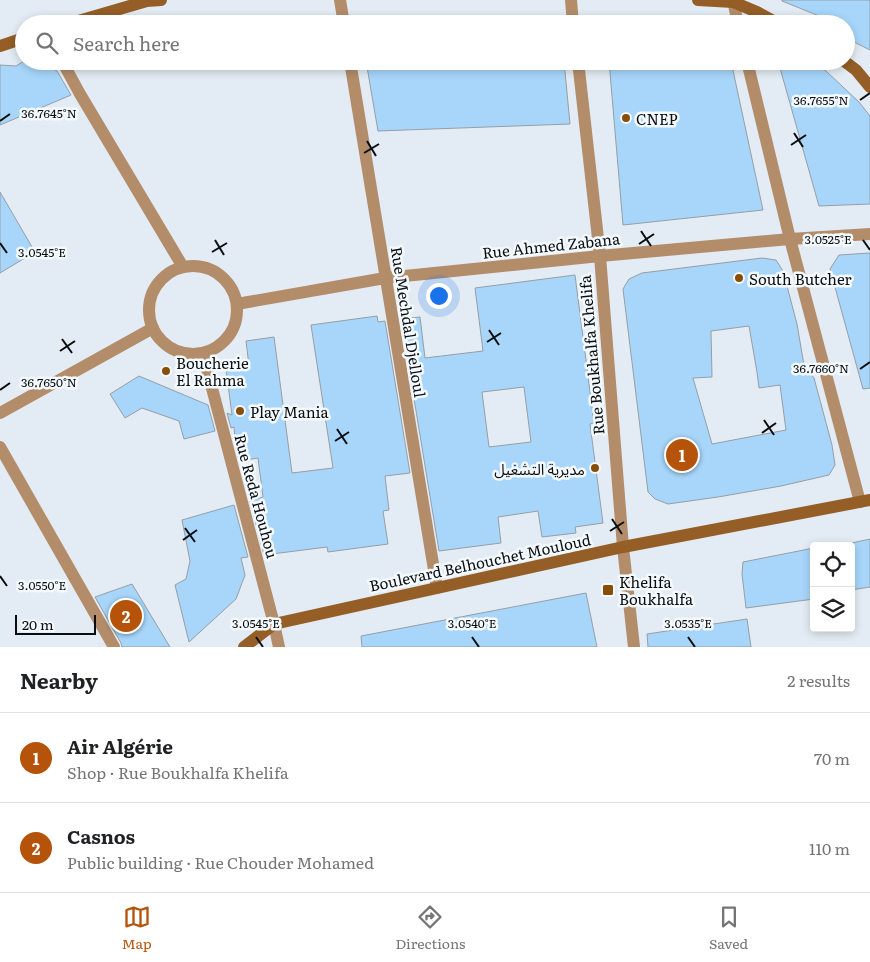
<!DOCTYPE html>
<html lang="en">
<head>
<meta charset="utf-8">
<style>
	:root { --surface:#fff; --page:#f6f6f6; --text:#202124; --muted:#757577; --line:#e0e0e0; --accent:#b45309 }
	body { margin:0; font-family:Literata,"Noto Sans Arabic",serif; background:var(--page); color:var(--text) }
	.controls { position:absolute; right:15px; bottom:15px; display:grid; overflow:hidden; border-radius:5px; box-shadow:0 2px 8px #0003 }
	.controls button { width:45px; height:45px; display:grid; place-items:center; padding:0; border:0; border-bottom:1px solid var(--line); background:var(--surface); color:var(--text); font:25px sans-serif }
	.scale { position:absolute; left:15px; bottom:12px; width:81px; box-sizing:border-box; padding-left:5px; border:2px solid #0b0e10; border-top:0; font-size:14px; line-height:18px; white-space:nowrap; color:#0b0e10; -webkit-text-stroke:4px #f3f9fd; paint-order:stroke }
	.you { position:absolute; left:438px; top:295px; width:18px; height:18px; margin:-12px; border:4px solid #fff; border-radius:50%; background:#1a73e8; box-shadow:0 0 0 8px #1a73e833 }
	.badge { display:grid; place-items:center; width:32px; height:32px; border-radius:50%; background:var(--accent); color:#fff; font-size:16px; font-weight:700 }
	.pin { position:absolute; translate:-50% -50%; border:2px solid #fff; box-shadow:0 1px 5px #0006 }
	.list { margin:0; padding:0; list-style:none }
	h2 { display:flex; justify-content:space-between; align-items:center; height:65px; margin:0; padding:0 20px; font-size:21px }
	h2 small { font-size:16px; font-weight:400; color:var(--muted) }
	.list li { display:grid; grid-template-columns:32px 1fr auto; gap:15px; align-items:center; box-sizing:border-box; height:90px; padding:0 20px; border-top:1px solid var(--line) }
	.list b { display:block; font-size:19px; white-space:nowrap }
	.list p { margin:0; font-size:16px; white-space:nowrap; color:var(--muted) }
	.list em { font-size:16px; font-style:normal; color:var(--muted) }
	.icon { flex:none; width:28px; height:28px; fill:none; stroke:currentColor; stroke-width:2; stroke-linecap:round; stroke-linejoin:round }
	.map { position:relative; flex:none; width:870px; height:647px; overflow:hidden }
	.search { position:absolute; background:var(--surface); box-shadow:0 2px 8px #0003; left:15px; right:15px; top:15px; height:55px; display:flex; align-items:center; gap:12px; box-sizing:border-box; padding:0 18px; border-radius:28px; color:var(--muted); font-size:19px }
	.sheet { height:245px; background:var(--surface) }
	nav { display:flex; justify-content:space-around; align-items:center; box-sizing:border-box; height:70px; border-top:1px solid var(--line); background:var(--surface); font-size:14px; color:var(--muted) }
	nav a { display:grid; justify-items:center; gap:2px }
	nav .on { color:var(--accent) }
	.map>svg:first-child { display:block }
</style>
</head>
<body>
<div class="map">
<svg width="870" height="647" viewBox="0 0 870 647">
	<rect width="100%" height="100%" fill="#e3ecf4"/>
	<g fill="#a7d6fa" stroke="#969ea5" fill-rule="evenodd">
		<path d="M782,0H870V50L846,38V24H839L782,1Z"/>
		<path d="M549,17L558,24H359L358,18Z"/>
		<path d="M605,17L722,18L723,24H606Z"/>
		<path d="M24,61H38L57,71L71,95L0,125V65L16,66Z"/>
		<path d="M366,61H564L570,124L378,131Z"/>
		<path d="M609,61H731L763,210L623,225Z"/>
		<path d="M778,61H810L826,71L859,102L870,116V204L819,206Z"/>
		<path d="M0,192L35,252L0,273Z"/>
		<path d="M870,253V388L863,389L830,269L839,255Z"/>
		<path d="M762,258L776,260L783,271L797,324L804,365L814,378L832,445L835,465L829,475L781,486L718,497L668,504L655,499L648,492L623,289L629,279L642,273ZM749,326L757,372L759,388L780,385L786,430L712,444L693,378L712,377L711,331Z"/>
		<path d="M575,275L594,423L590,424L603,523L575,527L576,533L542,537L538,511L498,517L501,543L439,551L401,319L420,317L425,358L483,351L475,288ZM524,387L531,442L489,447L482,392Z"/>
		<path d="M377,316L378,322L385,321L410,473L385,476L389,510L383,511L388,544L328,552L327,547L264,555L250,501L263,497L258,458L239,461L236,449L234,427L231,428L227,413L232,415L226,369L249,366L246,341L274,337L292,473L333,468L311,325Z"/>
		<path d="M139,376L208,405L215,431L184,439L179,421L142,408L125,418L110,394Z"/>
		<path d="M234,505L248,557L241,558L245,575L236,599L189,642L175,585L186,579L190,561L182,520Z"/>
		<path d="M870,539V587L851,590V546H838Z"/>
		<path d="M814,548V599L746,608L742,574L743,562Z"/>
		<path d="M132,584L170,647H122L121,643L95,597Z"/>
		<path d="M586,593L597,647H362L361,636Z"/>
		<path d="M747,619L751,647H648L647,634Z"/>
	</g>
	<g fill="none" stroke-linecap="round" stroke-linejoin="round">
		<g stroke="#b38c6a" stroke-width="12">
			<path d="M340,0L344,24"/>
			<path d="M571,0L573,24"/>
			<path d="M733,0L738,24"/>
			<path d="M62,61L80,94L183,267"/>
			<path d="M350,61L437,588"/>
			<path d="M578,61L600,256L623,547L634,647"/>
			<path d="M747,61L790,239L860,502"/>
			<circle cx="193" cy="310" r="44"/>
			<path d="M237,304L385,278L600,256L790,239L870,234"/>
			<path d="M203,354L274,624L279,647"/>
			<path d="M0,413L153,328"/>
			<path d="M0,447L114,647"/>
		</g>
		<g stroke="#945e26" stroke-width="12">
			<path d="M698,0L733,2L757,12L779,24"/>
			<path d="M68,24L147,1L161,0"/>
			<path d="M0,46L24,38"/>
			<path d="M844,61L856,70L870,87"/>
			<path d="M244,647L274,624L623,547L870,500"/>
		</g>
	</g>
	<path fill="none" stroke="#0b0e10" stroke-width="2" d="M860,100L870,93M0,121L10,114M794,133L803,147M367,141L376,156M791,145L806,135M364,153L379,144M641,231L651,246M215,240L224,255M863,240L870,250M0,243L7,253M639,244L654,234M212,252L227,243M489,330L499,345M62,339L72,353M487,342L501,333M60,351L75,341M860,369L870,362M0,390L10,383M764,420L774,435M337,429L347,444M762,433L776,423M335,441L349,432M612,519L622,534M185,528L195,542M610,531L624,522M183,540L197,530M0,576L7,586M256,637L263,647M472,637L479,647M688,637L695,647"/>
	<g fill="#884e05" stroke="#f3f9fd" stroke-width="2">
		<circle cx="626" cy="118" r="5"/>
		<circle cx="739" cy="278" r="5"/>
		<circle cx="166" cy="371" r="5"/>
		<circle cx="240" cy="411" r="5"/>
		<circle cx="595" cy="468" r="5"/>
		<rect x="602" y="584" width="12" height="12" rx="2.5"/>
	</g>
	<g text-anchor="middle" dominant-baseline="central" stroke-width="5" stroke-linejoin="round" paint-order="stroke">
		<g font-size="15" fill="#0b0e10" stroke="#f3f9fd" text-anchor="start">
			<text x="636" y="118">CNEP</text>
			<text x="749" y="278">South Butcher</text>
			<text x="176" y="362">Boucherie<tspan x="176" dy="17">El Rahma</tspan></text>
			<text x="250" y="411">Play Mania</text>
			<text x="585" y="468" text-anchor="end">مديرية التشغيل</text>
			<text x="619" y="581">Khelifa<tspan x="619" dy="17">Boukhalfa</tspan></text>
		</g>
		<g font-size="15" fill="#0b0e10" stroke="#f3f9fd">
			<text transform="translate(551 245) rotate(-6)">Rue Ahmed Zabana</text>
			<text transform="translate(409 322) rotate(81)">Rue Mechdal Djelloul</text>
			<text transform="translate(591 355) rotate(-95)">Rue Boukhalfa Khelifa</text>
			<text transform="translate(257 496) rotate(75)">Rue Reda Houhou</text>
			<text transform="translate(480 562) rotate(-12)">Boulevard Belhouchet Mouloud</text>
		</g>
	</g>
	<g font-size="12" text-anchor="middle" fill="#0b0e10" stroke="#f3f9fd" stroke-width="5" stroke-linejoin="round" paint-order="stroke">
		<text x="821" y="105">36.7655°N</text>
		<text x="49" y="118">36.7645°N</text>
		<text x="828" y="244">3.0525°E</text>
		<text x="42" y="257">3.0545°E</text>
		<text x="821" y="373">36.7660°N</text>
		<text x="49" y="387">36.7650°N</text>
		<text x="42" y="590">3.0550°E</text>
		<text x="256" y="628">3.0545°E</text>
		<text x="472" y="628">3.0540°E</text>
		<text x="688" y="628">3.0535°E</text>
	</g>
</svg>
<div class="controls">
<button><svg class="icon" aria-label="locate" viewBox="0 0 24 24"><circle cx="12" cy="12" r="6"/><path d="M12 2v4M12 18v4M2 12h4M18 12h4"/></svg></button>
<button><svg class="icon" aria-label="layers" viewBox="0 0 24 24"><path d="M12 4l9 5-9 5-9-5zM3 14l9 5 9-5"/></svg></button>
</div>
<div class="scale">20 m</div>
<div class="you"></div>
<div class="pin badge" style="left:682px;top:455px">1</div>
<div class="pin badge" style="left:126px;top:616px">2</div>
<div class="search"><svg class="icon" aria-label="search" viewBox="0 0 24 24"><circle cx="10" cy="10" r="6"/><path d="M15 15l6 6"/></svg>Search here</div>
</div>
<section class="sheet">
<h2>Nearby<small>2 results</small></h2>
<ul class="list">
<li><span class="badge">1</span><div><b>Air Algérie</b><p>Shop · Rue Boukhalfa Khelifa</p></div><em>70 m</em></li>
<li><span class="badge">2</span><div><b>Casnos</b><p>Public building · Rue Chouder Mohamed</p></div><em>110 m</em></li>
</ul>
</section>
<nav>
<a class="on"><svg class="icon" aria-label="map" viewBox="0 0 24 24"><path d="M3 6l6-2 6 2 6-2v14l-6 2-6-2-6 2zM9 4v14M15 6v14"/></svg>Map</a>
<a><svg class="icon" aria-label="directions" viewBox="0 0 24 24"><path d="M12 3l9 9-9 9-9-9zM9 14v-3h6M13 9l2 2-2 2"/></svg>Directions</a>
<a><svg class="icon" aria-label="saved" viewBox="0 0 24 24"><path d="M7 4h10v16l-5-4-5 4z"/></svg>Saved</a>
</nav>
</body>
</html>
